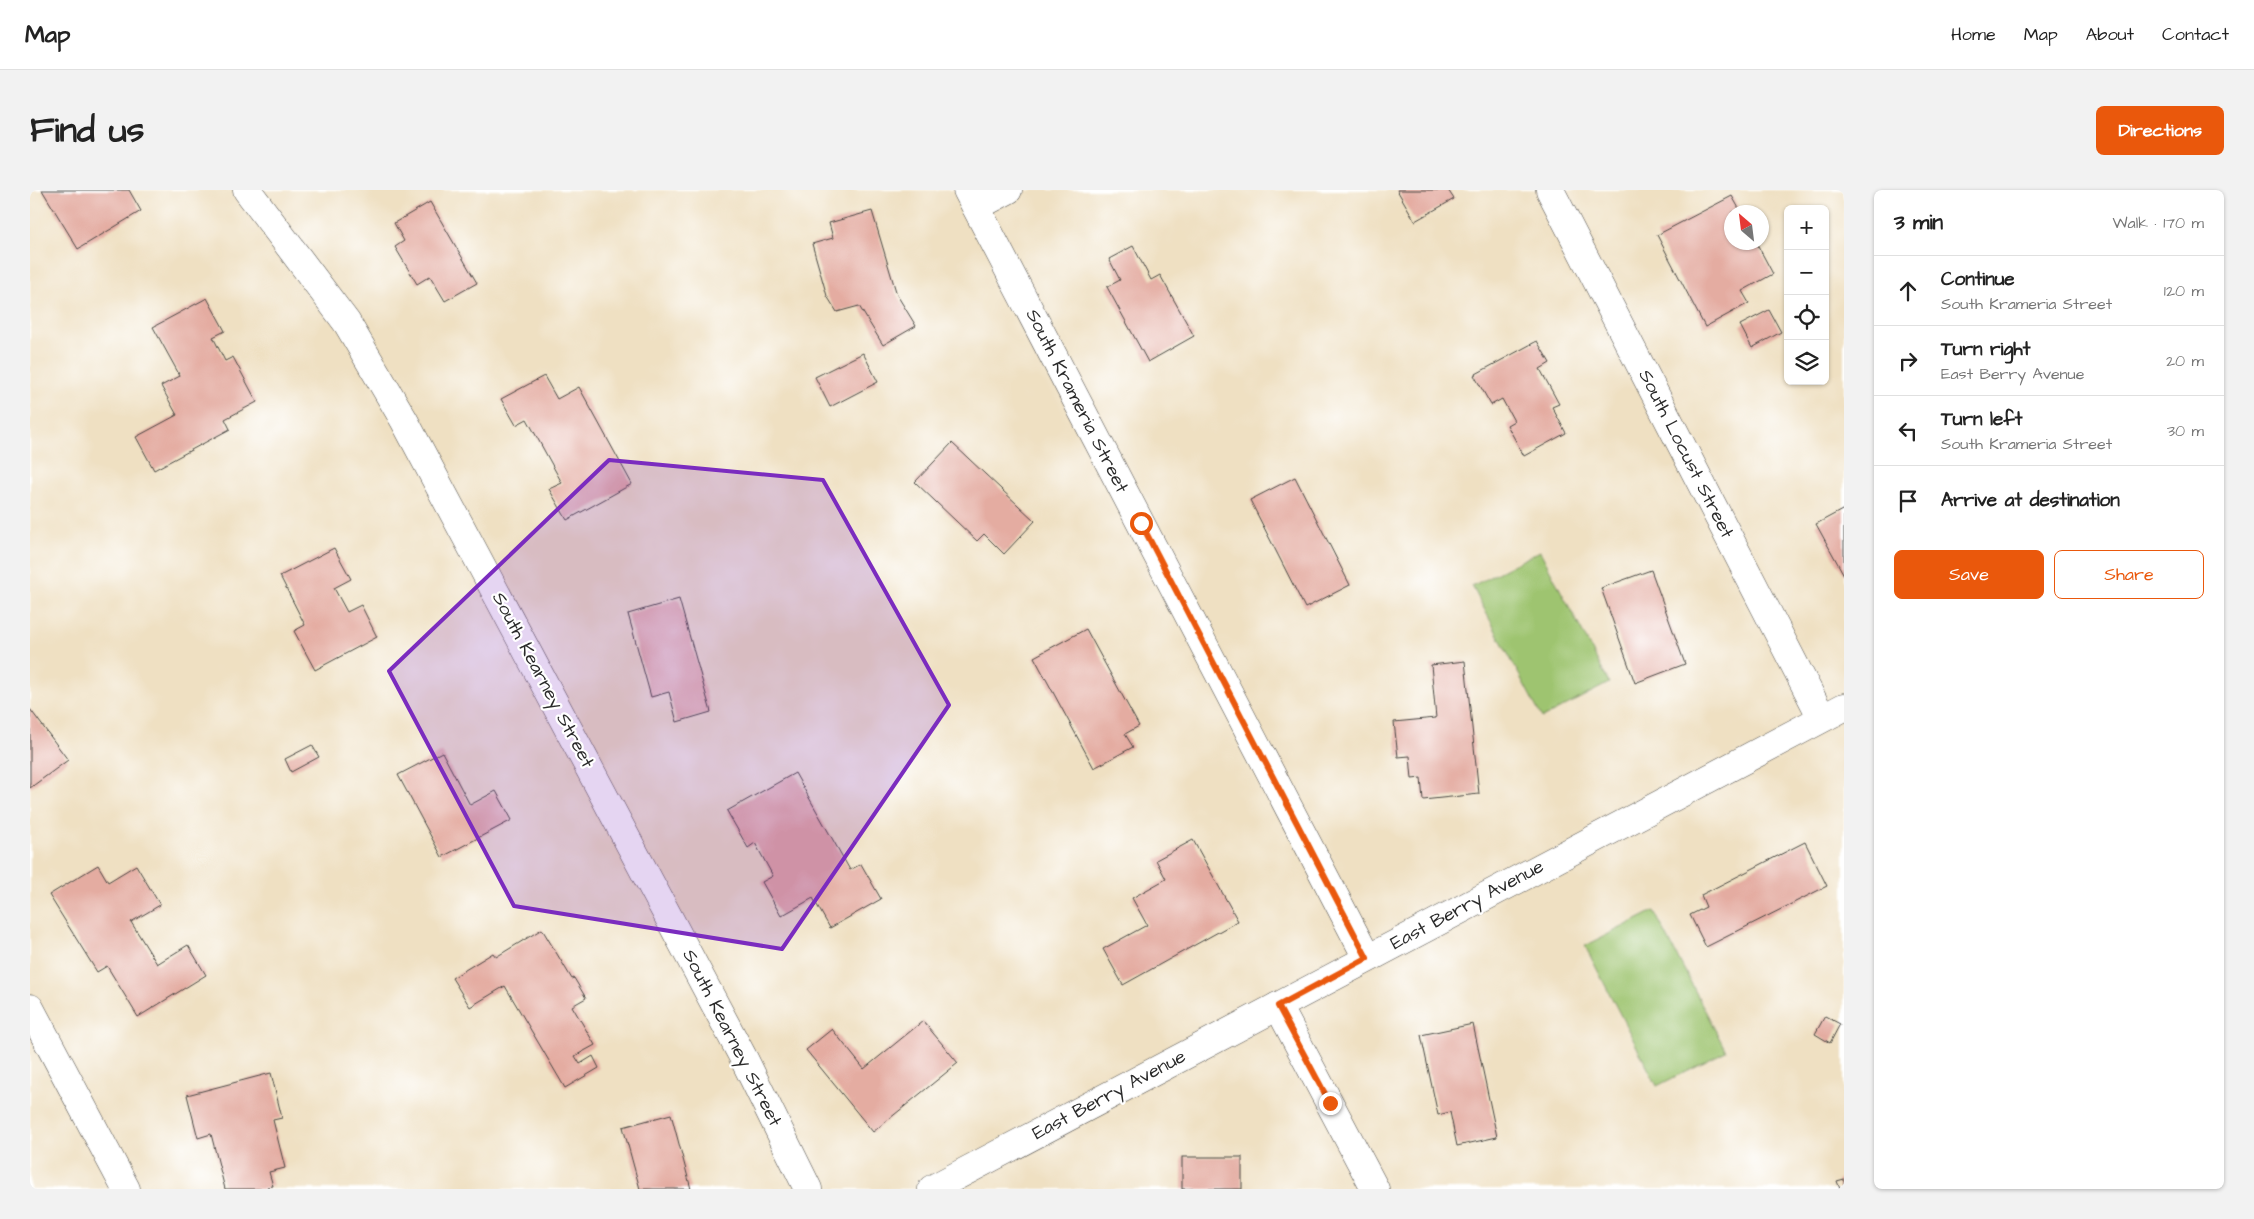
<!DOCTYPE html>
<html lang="en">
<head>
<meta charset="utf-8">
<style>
	:root { --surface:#fff; --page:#f2f2f2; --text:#222; --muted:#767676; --line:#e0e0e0; --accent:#ea580c }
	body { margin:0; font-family:"Architects Daughter",sans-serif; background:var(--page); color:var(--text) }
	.controls { position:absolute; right:15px; top:15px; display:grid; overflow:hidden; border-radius:8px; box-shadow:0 1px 4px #0004 }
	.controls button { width:45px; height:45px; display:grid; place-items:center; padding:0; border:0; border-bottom:1px solid var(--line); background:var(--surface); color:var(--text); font:25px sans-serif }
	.compass { position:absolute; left:1694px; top:15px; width:45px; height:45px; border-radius:50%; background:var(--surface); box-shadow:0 1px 4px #0004; rotate:332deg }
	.stop { position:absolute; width:15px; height:15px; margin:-11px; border:4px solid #ea580c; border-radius:50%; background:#fff }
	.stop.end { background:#ea580c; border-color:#fff; box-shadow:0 1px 5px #0008 }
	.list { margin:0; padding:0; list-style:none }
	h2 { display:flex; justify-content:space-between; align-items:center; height:65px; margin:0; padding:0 20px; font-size:21px }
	h2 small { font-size:16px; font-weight:400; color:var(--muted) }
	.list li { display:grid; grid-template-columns:32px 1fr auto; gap:15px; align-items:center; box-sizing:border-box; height:70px; padding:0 20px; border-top:1px solid var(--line) }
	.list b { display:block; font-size:19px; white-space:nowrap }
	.list p { margin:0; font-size:16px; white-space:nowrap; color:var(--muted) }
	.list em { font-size:16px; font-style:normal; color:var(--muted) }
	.actions { display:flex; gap:10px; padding:15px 20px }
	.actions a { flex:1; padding:11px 0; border:1px solid var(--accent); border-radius:8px; text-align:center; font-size:18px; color:var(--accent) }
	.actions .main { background:var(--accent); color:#fff }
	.icon { flex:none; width:28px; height:28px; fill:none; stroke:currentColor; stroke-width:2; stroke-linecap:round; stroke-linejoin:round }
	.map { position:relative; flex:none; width:1814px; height:999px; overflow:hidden; border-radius:8px }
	header { display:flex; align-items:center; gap:30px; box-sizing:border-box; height:70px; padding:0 25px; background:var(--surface); border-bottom:1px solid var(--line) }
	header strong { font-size:24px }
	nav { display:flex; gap:28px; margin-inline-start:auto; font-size:18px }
	.intro { display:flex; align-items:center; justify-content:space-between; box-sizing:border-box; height:120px; padding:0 30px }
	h1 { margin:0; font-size:35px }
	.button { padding:12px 22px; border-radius:8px; background:var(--accent); color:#fff; font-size:18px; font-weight:700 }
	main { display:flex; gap:30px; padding:0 30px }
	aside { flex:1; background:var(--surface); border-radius:8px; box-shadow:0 1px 4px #0004 }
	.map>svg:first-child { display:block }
</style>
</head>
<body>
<header>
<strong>Map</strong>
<nav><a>Home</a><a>Map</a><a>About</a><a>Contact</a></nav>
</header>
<div class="intro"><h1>Find us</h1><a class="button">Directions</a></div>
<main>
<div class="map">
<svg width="1814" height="999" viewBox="0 0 1814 999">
	<rect width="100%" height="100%" fill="#fff"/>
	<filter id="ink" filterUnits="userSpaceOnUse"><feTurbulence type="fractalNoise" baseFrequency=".02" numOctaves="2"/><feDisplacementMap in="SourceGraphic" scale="10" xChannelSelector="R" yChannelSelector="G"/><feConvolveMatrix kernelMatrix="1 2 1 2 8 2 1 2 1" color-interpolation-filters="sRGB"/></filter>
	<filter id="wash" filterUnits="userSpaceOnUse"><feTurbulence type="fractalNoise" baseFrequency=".0096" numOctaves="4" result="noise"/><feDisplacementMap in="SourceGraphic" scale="20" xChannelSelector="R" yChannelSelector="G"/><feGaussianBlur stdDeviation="1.12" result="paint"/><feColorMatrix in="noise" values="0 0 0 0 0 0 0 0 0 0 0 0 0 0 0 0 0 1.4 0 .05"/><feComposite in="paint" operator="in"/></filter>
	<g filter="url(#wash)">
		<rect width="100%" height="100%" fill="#efe0c2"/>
		<g fill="#9ec46f" stroke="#64784d">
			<path d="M1510,361L1579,493L1512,528L1442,396Z"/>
			<path d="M1624,721L1696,861L1627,896L1555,756Z"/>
		</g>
		<g id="blocks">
			<g fill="#e4aca1">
				<path d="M12,0H99L111,21L48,59Z"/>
				<path d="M1367,0H1418L1424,9L1385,31Z"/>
				<path d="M1702,6L1711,22H1702V52H1726L1743,84L1712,101L1719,113L1675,137L1627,45Z"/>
				<path d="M400,12L447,93L415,111L400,86L387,94L365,57L374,51L364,33Z"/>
				<path d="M842,21L867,105L886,136L853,155L829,116L807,122L797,106L782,54L803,48L799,33Z"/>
				<path d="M1103,56L1121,90L1130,85L1164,146L1118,172L1077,97L1090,90L1079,69Z"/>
				<path d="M177,108L195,141L183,147L195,171L203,167L227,212L195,229L200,239L124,280L106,247L147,225L131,196L150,186L123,137Z"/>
				<path d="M1739,120L1751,142L1722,158L1710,135Z"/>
				<path d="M1507,151L1520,173L1510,179L1529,214L1522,217L1536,243L1494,266L1477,235L1484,231L1472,209L1461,215L1444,185Z"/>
				<path d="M833,163L848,192L800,217L785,187Z"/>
				<path d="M514,186L527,209L549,197L602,294L537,330L519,299L532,293L497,229L486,235L471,209Z"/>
				<path d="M922,253L1005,331L974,364L954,344L947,351L885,292Z"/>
				<path d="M1265,287L1320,395L1275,418L1220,310Z"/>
				<path d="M1814,319V385L1786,334Z"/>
				<path d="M304,358L321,389L304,398L317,422L331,415L347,447L285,480L264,441L275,435L250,386Z"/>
				<path d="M1621,380L1655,474L1605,493L1571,398Z"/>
				<path d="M649,409L681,522L647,532L639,502L621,507L598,424Z"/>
				<path d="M1056,439L1109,536L1095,544L1103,557L1064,578L1004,467Z"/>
				<path d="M1435,471L1449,604L1393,610L1391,588L1382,589L1380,566L1368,567L1364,532L1406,528L1401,475Z"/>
				<path d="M0,519L38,570L0,598Z"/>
				<path d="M282,555L289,567L261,582L255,569Z"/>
				<path d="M412,562L440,615L466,601L482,630L412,667L368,585Z"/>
				<path d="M765,583L820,680L831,674L851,709L800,738L783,708L751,726L732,692L743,686L725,653L718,658L697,621Z"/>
				<path d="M1163,650L1208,731L1093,795L1073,759L1117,735L1102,708L1136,689L1126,670Z"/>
				<path d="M1775,652L1797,696L1676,757L1660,725L1676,717L1671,705Z"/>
				<path d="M68,675L78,692L106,675L130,715L101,732L127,774L158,755L176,785L108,827L77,776L67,782L19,705Z"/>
				<path d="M512,739L542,789L544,788L556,808L542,816L565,855L545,866L550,874L563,866L569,878L535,898L475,796L440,817L422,788L463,763L466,767Z"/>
				<path d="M1795,826L1810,834L1800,853L1785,844Z"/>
				<path d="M893,831L928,873L843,942L776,860L802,839L834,879Z"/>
				<path d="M1443,834L1467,947L1427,956L1420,922L1408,925L1391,845Z"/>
				<path d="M241,883L252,928L243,930L255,978L239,982L243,996L237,997L238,999H195L181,944L168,948L157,905Z"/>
				<path d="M641,924L661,999H610L593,937Z"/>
				<rect x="1152" y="967" width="60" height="32"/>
				<path d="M1814,989V999H1810L1807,991Z"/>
			</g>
		</g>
	</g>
	<g filter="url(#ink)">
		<use href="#blocks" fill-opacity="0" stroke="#484642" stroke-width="1"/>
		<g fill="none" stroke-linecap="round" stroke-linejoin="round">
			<g stroke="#484642" stroke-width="29">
				<g id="street">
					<path d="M217,0L317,133L374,230L714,869L778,999"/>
					<path d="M937,0L1337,768"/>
					<path d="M1520,0L1792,528"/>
					<path d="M946,17L978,0"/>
					<path d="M1248,816L1345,999"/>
					<path d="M0,818L96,999"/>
					<path d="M902,999L1814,517"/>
				</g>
			</g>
			<use href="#street" stroke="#fff" stroke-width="28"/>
		</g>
	</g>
	<g fill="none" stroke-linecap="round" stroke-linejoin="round" filter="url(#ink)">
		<path stroke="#ea580c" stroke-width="6" d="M1111,333L1337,768L1248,816L1300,913"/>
	</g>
	<path fill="#7b2cbf" fill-opacity="0.2" stroke="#7b2cbf" stroke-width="4" stroke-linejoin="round" d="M579,270L793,290L919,515L752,759L484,716L359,481Z"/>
	<g text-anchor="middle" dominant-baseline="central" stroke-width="4.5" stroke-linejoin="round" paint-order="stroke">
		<g font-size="19" fill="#2b2b2b" stroke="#fff">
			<text transform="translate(1047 211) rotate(63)">South Krameria Street</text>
			<text transform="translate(1656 264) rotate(63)">South Locust Street</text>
			<text transform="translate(513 490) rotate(62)">South Kearney Street</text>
			<text transform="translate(1437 715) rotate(-28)">East Berry Avenue</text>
			<text transform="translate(702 848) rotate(63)">South Kearney Street</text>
			<text transform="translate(1079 905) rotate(-28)">East Berry Avenue</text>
		</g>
	</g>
</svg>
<div class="controls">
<button>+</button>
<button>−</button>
<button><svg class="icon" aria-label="locate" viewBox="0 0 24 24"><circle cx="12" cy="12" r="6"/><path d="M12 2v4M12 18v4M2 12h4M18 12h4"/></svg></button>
<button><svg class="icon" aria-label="layers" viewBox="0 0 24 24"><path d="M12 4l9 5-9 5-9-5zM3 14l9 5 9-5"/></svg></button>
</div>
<svg class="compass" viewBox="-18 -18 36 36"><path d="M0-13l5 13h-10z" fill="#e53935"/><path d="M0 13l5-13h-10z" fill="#767676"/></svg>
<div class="stop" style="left:1111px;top:333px"></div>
<div class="stop end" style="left:1300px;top:913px"></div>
</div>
<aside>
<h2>3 min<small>Walk · 170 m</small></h2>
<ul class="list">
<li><svg class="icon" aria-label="ahead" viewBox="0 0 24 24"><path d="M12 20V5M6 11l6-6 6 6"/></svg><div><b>Continue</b><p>South Krameria Street</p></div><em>120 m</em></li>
<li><svg class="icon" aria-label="right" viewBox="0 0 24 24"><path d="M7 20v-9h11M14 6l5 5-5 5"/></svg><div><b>Turn right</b><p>East Berry Avenue</p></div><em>20 m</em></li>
<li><svg class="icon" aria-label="left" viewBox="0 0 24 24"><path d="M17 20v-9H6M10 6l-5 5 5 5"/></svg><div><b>Turn left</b><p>South Krameria Street</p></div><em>30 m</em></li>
<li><svg class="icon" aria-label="arrive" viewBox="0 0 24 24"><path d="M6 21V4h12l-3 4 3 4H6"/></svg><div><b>Arrive at destination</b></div></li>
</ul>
<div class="actions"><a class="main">Save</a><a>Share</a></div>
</aside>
</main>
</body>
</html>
